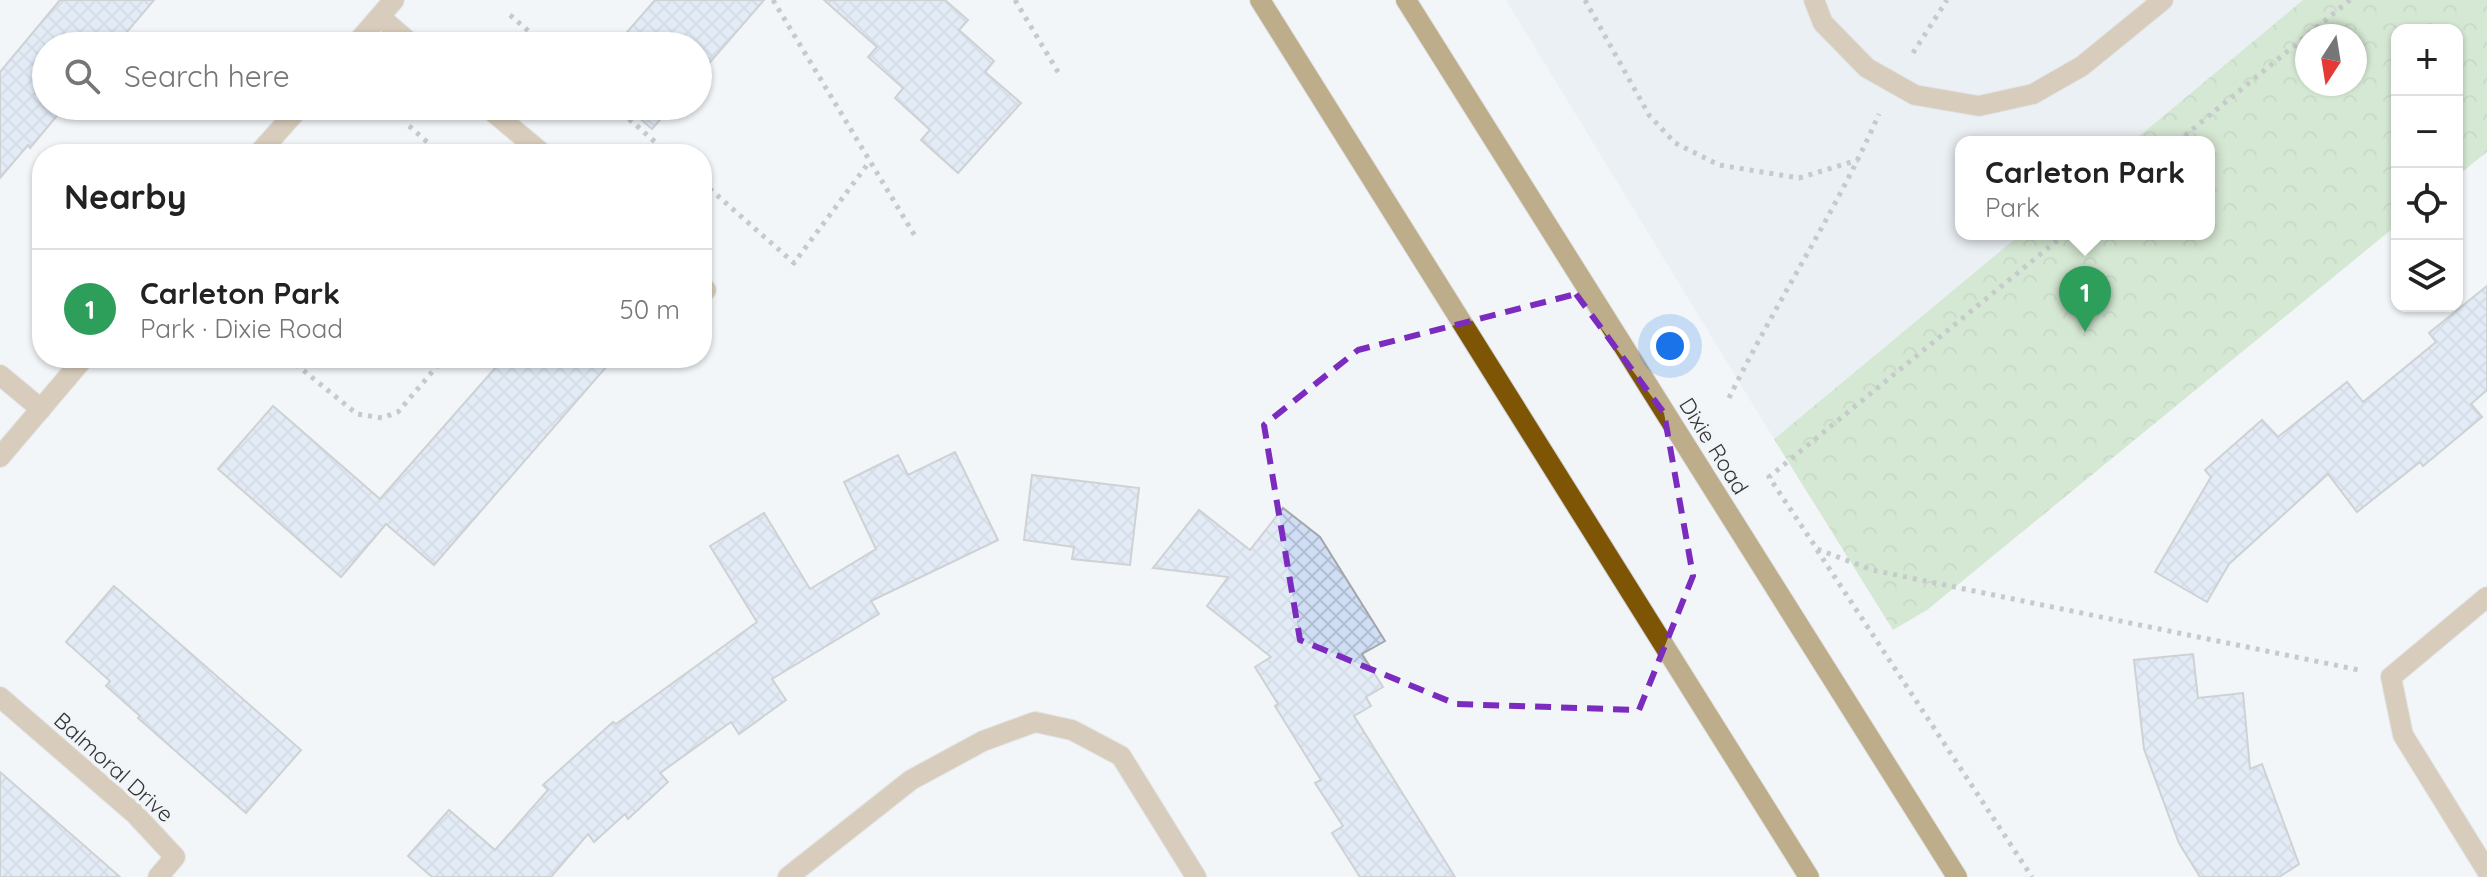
<!DOCTYPE html>
<html lang="en">
<head>
<meta charset="utf-8">
<style>
	:root { --surface:#fff; --page:#f6f6f6; --text:#222; --muted:#767676; --line:#e0e0e0; --accent:#6a7d2d }
	body { margin:0; font-family:Quicksand,sans-serif; background:var(--page); color:var(--text) }
	.controls { position:absolute; right:24px; top:24px; display:grid; overflow:hidden; border-radius:16px; box-shadow:0 2px 6px #0004 }
	.controls button { width:72px; height:72px; display:grid; place-items:center; padding:0; border:0; border-bottom:2px solid var(--line); background:var(--surface); color:var(--text); font:40px sans-serif }
	.compass { position:absolute; left:2295px; top:24px; width:72px; height:72px; border-radius:50%; background:var(--surface); box-shadow:0 2px 6px #0004; rotate:192deg }
	.you { position:absolute; left:1670px; top:346px; width:28px; height:28px; margin:-20px; border:6px solid #fff; border-radius:50%; background:#1a73e8; box-shadow:0 0 0 12px #1a73e833 }
	.badge { display:grid; place-items:center; width:52px; height:52px; border-radius:50%; background:var(--accent); color:#fff; font-size:26px; font-weight:700 }
	.pin { position:absolute; translate:-50% -66px; filter:drop-shadow(0 2px 4px #0008) }
	.pin::after { content:''; position:absolute; top:42px; width:28px; height:24px; background:inherit; clip-path:polygon(0 0,100% 0,50% 100%) }
	.popup { position:absolute; left:1955px; top:136px; width:260px; height:104px; box-sizing:border-box; display:grid; place-content:center; border-radius:16px; background:var(--surface); filter:drop-shadow(0 2px 6px #0005); font-size:26px; white-space:nowrap; color:var(--muted) }
	.popup b { font-size:30px; color:var(--text) }
	.popup::after { content:''; position:absolute; left:50%; top:100%; margin-left:-16px; border:16px solid transparent; border-top-color:var(--surface) }
	.list { margin:0; padding:0; list-style:none }
	h2 { display:flex; justify-content:space-between; align-items:center; height:104px; margin:0; padding:0 32px; font-size:34px }
	h2 small { font-size:26px; font-weight:400; color:var(--muted) }
	.list li { display:grid; grid-template-columns:52px 1fr auto; gap:24px; align-items:center; box-sizing:border-box; height:120px; padding:0 32px; border-top:2px solid var(--line) }
	.list b { display:block; font-size:30px; white-space:nowrap }
	.list p { margin:0; font-size:26px; white-space:nowrap; color:var(--muted) }
	.list em { font-size:26px; font-style:normal; color:var(--muted) }
	.icon { flex:none; width:44px; height:44px; fill:none; stroke:currentColor; stroke-width:2; stroke-linecap:round; stroke-linejoin:round }
	.map { position:relative; flex:none; width:2487px; height:877px; overflow:hidden }
	.search { position:absolute; background:var(--surface); box-shadow:0 2px 6px #0004; left:32px; top:32px; width:680px; height:88px; display:flex; align-items:center; gap:20px; box-sizing:border-box; padding:0 28px; border-radius:44px; color:var(--muted); font-size:30px }
	.panel { position:absolute; background:var(--surface); box-shadow:0 2px 6px #0004; left:32px; top:144px; width:680px; height:224px; border-radius:32px }
	.map>svg:first-child { display:block }
</style>
</head>
<body>
<div class="map">
<svg width="2487" height="877" viewBox="0 0 2487 877">
	<defs>
		<pattern id="park-crowns" width="20" height="18" patternUnits="userSpaceOnUse" patternTransform="scale(2)"><rect width="20" height="18" fill="#b2d8a7"/><path d="M2 6a3 3 0 1 1 6 0M12 15a3 3 0 1 1 6 0" fill="none" stroke="#9aba90"/></pattern>
		<pattern id="building-cross-hatch" width="8" height="8" patternUnits="userSpaceOnUse" patternTransform="scale(2)"><rect width="8" height="8" fill="#cfdef4"/><path d="M0 0l8 8M0 8l8-8" fill="none" stroke="#b2bfd2"/></pattern>
	</defs>
	<rect width="100%" height="100%" fill="#f2f5f8"/>
	<path fill="#e2e9f2" d="M1506,0H2309L2136,142H1961V234H2024L1774,439Z"/>
	<path fill="url(#park-crowns)" fill-rule="evenodd" d="M2303,0H2487V152L2457,176V30H2397V225L1927,610L1893,630L1774,439L2021,234H2209V142H2132ZM2307,36H2355V84H2307Z"/>
	<g fill="url(#building-cross-hatch)" stroke="#a4a6aa" stroke-width="2">
		<path d="M60,0H154L115,46H46V106H65L30,148L28,145L0,178V72Z"/>
		<path d="M655,0H764L698,76V46H615Z"/>
		<path d="M824,0H945L968,20L959,30L994,61L985,72L1021,103L958,173L921,140L930,130L895,98L903,88L868,57L877,47Z"/>
		<path d="M626,106H672L652,129Z"/>
		<path d="M2487,286V390L2471,404L2482,417L2423,466L2420,462L2357,512L2328,474L2229,564L2207,602L2155,572L2211,477L2205,470L2262,420L2278,437L2347,382L2363,402L2436,342L2429,333Z"/>
		<path d="M504,358H614L434,565L386,524L341,577L218,469L273,406L380,499Z"/>
		<path d="M955,452L998,540L871,601L879,614L772,679L786,700L739,734L731,722L660,773L668,782L628,819L625,814L594,842L588,834L551,877H432L408,856L449,810L495,850L548,790L543,785L613,722L616,724L757,622L710,546L764,513L810,589L876,549L844,482L898,455L908,475Z"/>
		<path d="M1032,475L1139,488L1130,565L1072,559L1074,547L1024,540Z"/>
		<path d="M1283,508L1320,537L1385,641L1362,654L1383,687L1366,697L1371,706L1354,716L1455,877H1360L1332,833L1343,826L1315,783L1321,780L1275,706L1278,704L1255,667L1271,657L1207,606L1228,577L1153,568L1199,510L1250,550Z"/>
		<path d="M114,586L301,750L246,813L138,718L140,716L106,686L110,681L66,642Z"/>
		<path d="M2193,654L2198,698L2243,693L2250,769L2262,764L2299,864L2279,877H2200L2179,843L2144,749L2134,660Z"/>
		<path d="M0,772L120,877H0Z"/>
	</g>
	<g fill="none" stroke-linecap="round" stroke-linejoin="round">
		<g stroke="#d0d2d5" stroke-width="22">
			<g id="minor">
				<path d="M1814,0L1823,23L1867,68L1915,95L1979,106L2033,94L2082,66L2163,0"/>
				<path d="M380,17L414,46"/>
				<path d="M354,46L394,0"/>
				<path d="M486,106L543,154"/>
				<path d="M258,154L301,106"/>
				<path d="M702,286L706,290"/>
				<path d="M0,375L41,409"/>
				<path d="M0,457L84,358"/>
				<path d="M2487,597L2391,677L2403,735L2487,871"/>
				<path d="M0,697L135,814L175,857L158,877"/>
				<path d="M788,877L911,780L983,741L1035,722L1072,730L1121,756L1196,877"/>
			</g>
		</g>
		<g stroke="#d0d2d5" stroke-width="22">
			<g id="major">
				<path d="M1260,0L1809,877"/>
				<path d="M1406,0L1957,877"/>
			</g>
		</g>
		<g stroke="#929496" stroke-width="5" stroke-dasharray="4 6" stroke-linecap="butt">
			<path d="M773,0L915,236"/>
			<path d="M1015,0L1061,77"/>
			<path d="M1585,0L1649,115L1675,143L1719,165L1799,178L1858,160"/>
			<path d="M510,15L546,46"/>
			<path d="M1913,53L1947,0"/>
			<path d="M614,106L669,154"/>
			<path d="M409,126L441,154"/>
			<path d="M2177,142L2350,0"/>
			<path d="M702,182L794,263L870,161"/>
			<path d="M2065,234L1769,477L1817,549L1872,570L2359,670"/>
			<path d="M288,358L357,414L382,418L398,412L444,358"/>
			<path d="M673,358L675,359"/>
			<path d="M1729,398C1776,302 1836,212 1879,114"/>
			<path d="M1817,550L2032,877"/>
		</g>
		<use href="#minor" stroke="#b99c73" stroke-width="20"/>
		<use href="#major" stroke="#7d5505" stroke-width="20"/>
	</g>
	<path d="M0 0H2487V877H0ZM1576,294L1664,413L1693,576L1639,710L1456,704L1300,640L1264,425L1358,350Z" fill="#f2f5f8" fill-opacity=".55" fill-rule="evenodd"/>
	<path fill="none" stroke="#7b2cbf" stroke-width="6" stroke-dasharray="16 10" stroke-linejoin="round" d="M1576,294L1664,413L1693,576L1639,710L1456,704L1300,640L1264,425L1358,350Z"/>
	<g text-anchor="middle" dominant-baseline="central" stroke-width="7" stroke-linejoin="round" paint-order="stroke">
		<g font-size="22" fill="#333435" stroke="#f2f5f8">
			<text transform="translate(1714 446) rotate(58)">Dixie Road</text>
			<text transform="translate(114 767) rotate(42)">Balmoral Drive</text>
		</g>
	</g>
</svg>
<div class="controls">
<button>+</button>
<button>−</button>
<button><svg class="icon" aria-label="locate" viewBox="0 0 24 24"><circle cx="12" cy="12" r="6"/><path d="M12 2v4M12 18v4M2 12h4M18 12h4"/></svg></button>
<button><svg class="icon" aria-label="layers" viewBox="0 0 24 24"><path d="M12 4l9 5-9 5-9-5zM3 14l9 5 9-5"/></svg></button>
</div>
<svg class="compass" viewBox="-18 -18 36 36"><path d="M0-13l5 13h-10z" fill="#e53935"/><path d="M0 13l5-13h-10z" fill="#767676"/></svg>
<div class="you"></div>
<div class="pin badge" style="left:2085px;top:332px;background:#2e9e5b">1</div>
<div class="popup"><b>Carleton Park</b>Park</div>
<div class="search"><svg class="icon" aria-label="search" viewBox="0 0 24 24"><circle cx="10" cy="10" r="6"/><path d="M15 15l6 6"/></svg>Search here</div>
<section class="panel">
<h2>Nearby<small></small></h2>
<ul class="list">
<li><span class="badge" style="background:#2e9e5b">1</span><div><b>Carleton Park</b><p>Park · Dixie Road</p></div><em>50 m</em></li>
</ul>
</section>
</div>
</body>
</html>
